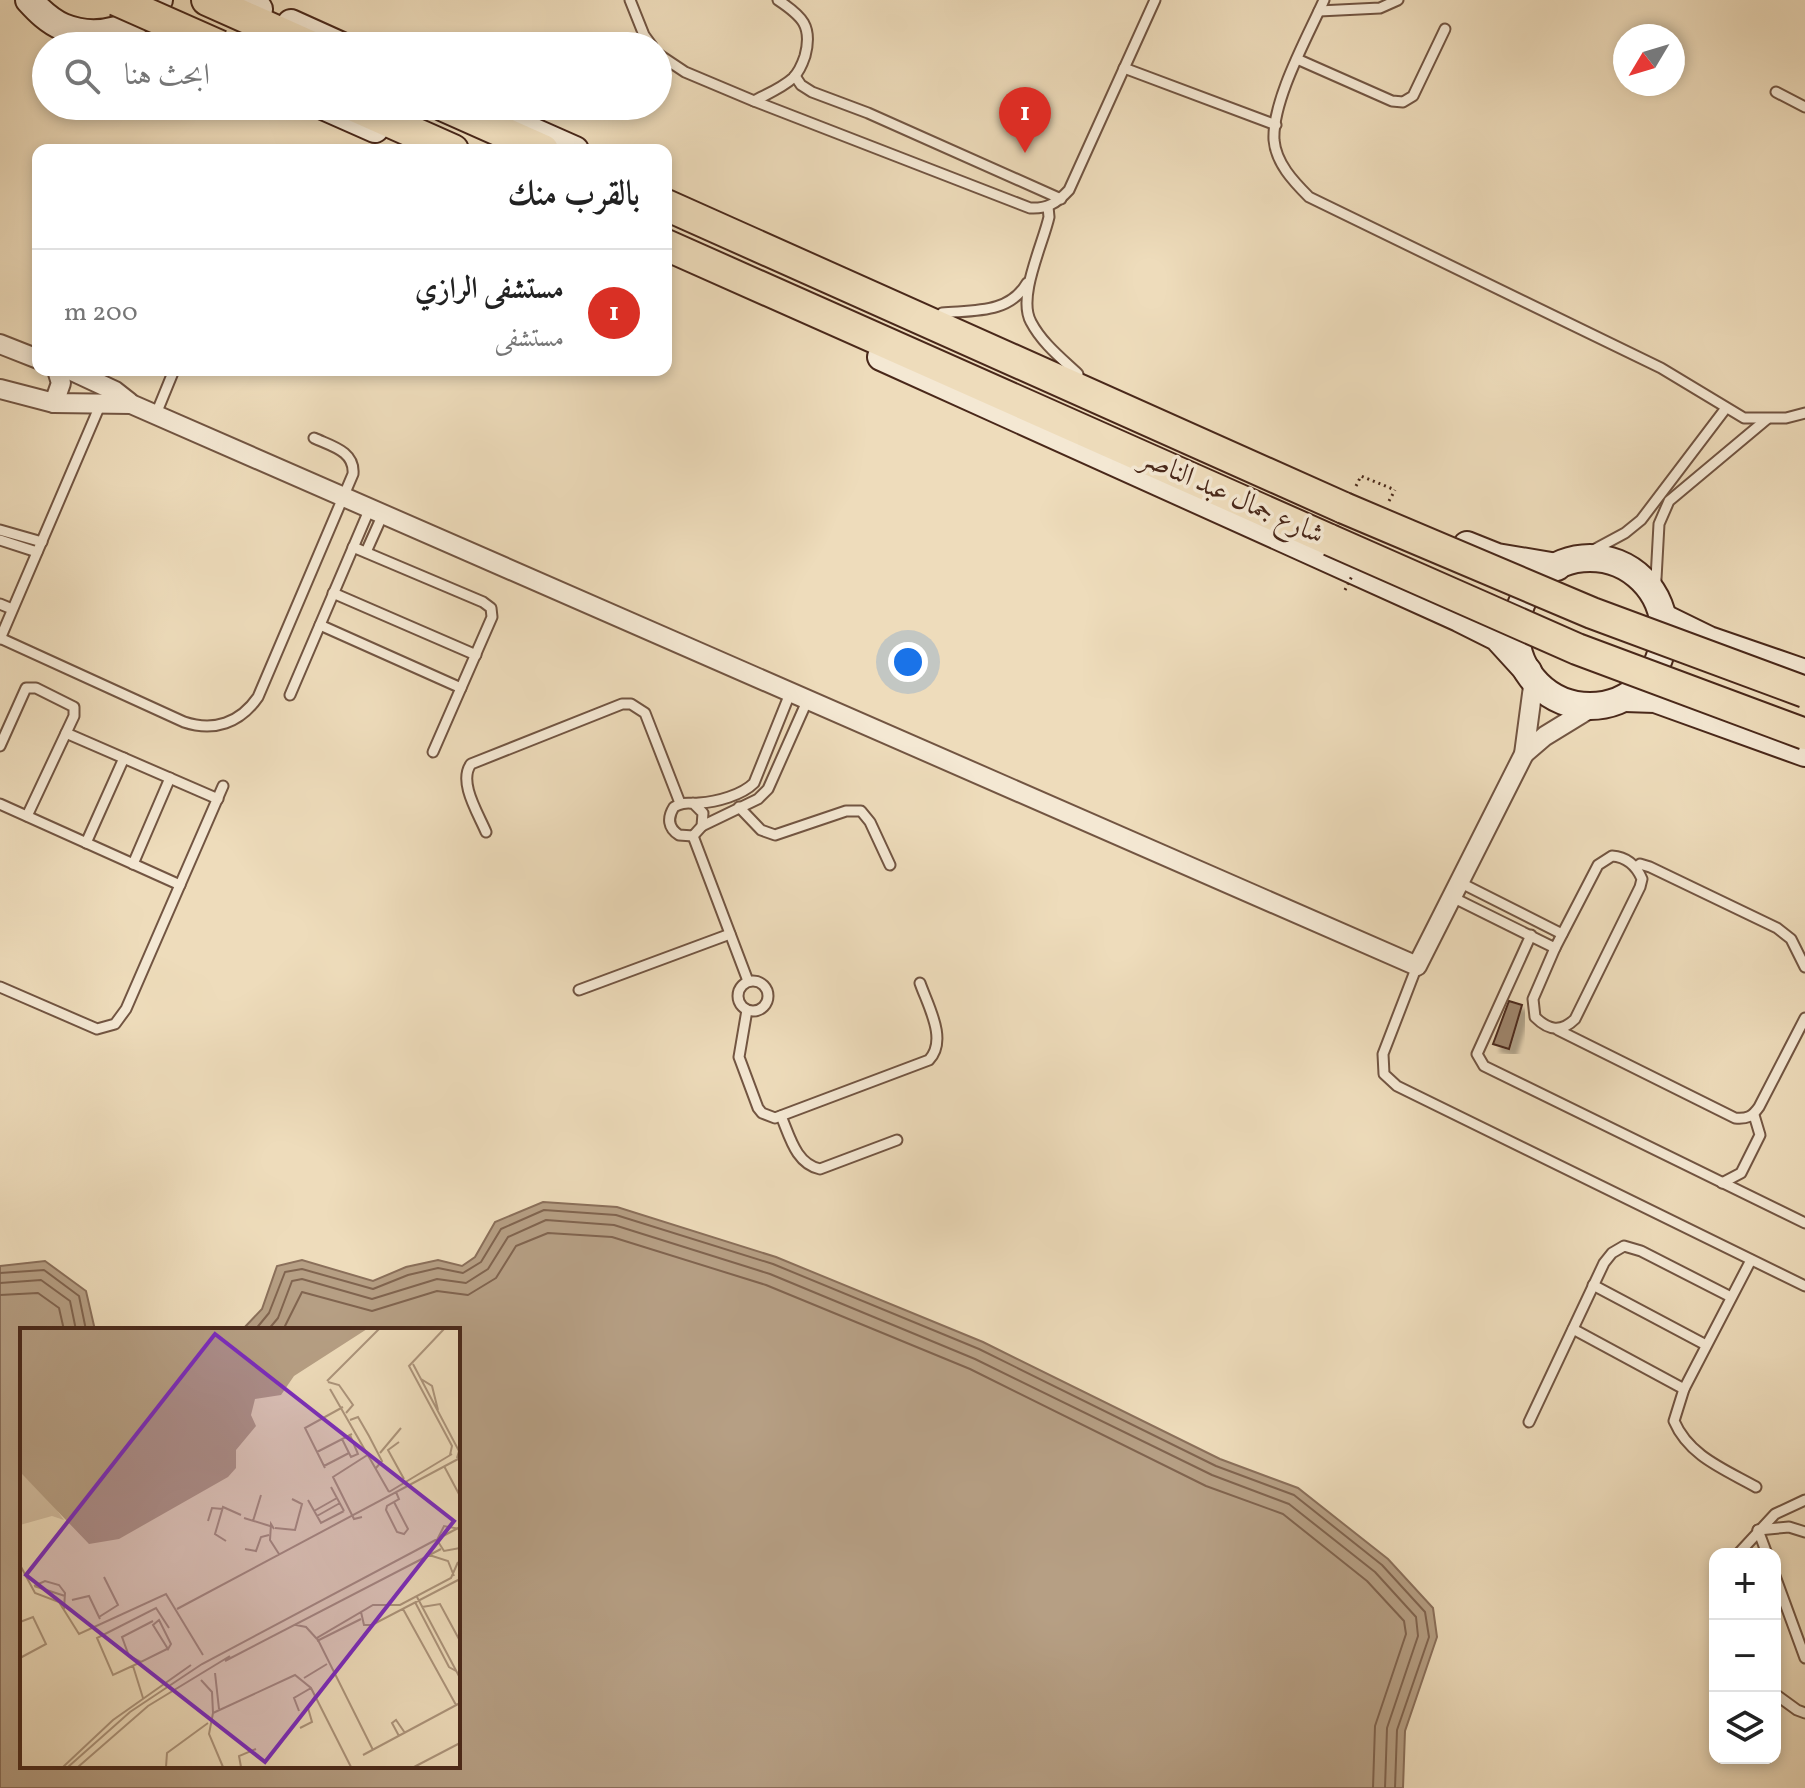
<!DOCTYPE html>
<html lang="ar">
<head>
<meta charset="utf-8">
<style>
	:root { --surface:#fff; --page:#f6f6f6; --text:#222; --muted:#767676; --line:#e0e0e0; --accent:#d93025 }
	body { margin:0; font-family:Vollkorn,Amiri,serif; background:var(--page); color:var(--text); direction:rtl }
	.controls { position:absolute; right:24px; bottom:24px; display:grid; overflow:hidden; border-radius:16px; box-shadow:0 4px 12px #0003 }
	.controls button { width:72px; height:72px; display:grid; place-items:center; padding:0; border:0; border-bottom:2px solid var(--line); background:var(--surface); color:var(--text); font:40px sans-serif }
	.compass { position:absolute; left:1613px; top:24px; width:72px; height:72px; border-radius:50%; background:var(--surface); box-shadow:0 4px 12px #0003; rotate:232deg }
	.you { position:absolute; left:908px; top:662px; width:28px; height:28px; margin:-20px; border:6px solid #fff; border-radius:50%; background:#1a73e8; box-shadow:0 0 0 12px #1a73e833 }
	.badge { display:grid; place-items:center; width:52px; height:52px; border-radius:50%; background:var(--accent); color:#fff; font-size:26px; font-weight:700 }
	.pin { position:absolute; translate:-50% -66px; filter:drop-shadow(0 2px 4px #0008) }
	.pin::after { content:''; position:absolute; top:42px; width:28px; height:24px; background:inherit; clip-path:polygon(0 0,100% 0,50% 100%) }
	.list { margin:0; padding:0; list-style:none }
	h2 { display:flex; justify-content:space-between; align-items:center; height:104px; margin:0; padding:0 32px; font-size:34px }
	h2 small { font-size:26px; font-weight:400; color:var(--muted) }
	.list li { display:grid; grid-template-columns:52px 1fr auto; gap:24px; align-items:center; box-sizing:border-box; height:128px; padding:0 32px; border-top:2px solid var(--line) }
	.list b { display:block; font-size:30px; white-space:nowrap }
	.list p { margin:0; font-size:26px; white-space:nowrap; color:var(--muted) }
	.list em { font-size:26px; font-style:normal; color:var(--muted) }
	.icon { flex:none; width:44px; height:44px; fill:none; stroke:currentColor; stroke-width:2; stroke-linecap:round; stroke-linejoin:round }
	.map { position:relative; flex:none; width:1805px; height:1788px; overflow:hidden; direction:ltr }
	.search { position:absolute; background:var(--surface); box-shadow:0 4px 12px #0003; left:32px; top:32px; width:640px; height:88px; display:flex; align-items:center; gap:20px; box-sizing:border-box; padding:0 28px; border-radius:44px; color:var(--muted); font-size:30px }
	.panel { position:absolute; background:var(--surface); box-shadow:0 4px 12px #0003; left:32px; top:144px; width:640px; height:232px; border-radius:16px; direction:rtl }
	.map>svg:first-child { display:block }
</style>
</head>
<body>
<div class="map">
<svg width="1805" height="1788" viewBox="0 0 1805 1788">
	<defs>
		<filter id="shadow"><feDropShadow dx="7" dy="7" stdDeviation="2" flood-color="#0004"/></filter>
	</defs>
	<rect width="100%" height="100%" fill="#eedcbb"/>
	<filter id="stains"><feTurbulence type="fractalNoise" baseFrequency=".0025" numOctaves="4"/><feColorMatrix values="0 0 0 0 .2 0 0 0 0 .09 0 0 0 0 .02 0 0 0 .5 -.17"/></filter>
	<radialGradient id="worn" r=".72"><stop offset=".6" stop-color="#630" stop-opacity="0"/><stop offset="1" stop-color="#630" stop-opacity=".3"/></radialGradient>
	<path fill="#b69f84" stroke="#8a6f5a" stroke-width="2" d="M543,1202L617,1207L776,1257L983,1342L1220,1459L1298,1488L1388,1559L1433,1608L1437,1637L1405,1731L1403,1788H0V1266L45,1261L86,1291L95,1330H22V1766H458V1330H242L262,1309L277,1266L302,1260L373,1281L406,1267L438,1260L462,1266L475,1257L495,1222Z"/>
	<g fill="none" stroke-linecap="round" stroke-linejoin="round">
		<g stroke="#80644f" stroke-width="2">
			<path d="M0,1273L44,1270L79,1296L86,1330"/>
			<path d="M0,1283L41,1280L70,1301L76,1330"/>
			<path d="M0,1295L38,1293L59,1308L64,1330"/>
			<path d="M255,1330L269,1313L285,1272L302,1269L373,1289L408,1275L438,1268L463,1273L481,1262L501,1229L544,1210L616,1215L773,1264L979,1349L1216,1466L1294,1495L1382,1565L1425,1612L1429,1637L1397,1730L1395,1788"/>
			<path d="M268,1330L278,1318L292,1281L302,1279L372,1299L437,1279L466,1283L488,1269L508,1237L546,1220L614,1225L770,1274L975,1359L1212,1475L1289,1504L1375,1572L1416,1617L1418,1636L1387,1728L1385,1788"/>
			<path d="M283,1330L302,1292L372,1311L437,1291L468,1295L496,1278L516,1246L548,1233L612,1237L766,1285L970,1369L1206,1486L1283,1514L1367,1581L1404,1621L1406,1634L1375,1726L1373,1788"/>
		</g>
	</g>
	<path fill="#9f866e" stroke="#49281a" stroke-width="2" filter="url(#shadow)" d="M1509,1001L1522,1005L1509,1049L1493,1044Z"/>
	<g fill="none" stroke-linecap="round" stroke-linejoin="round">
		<g stroke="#725542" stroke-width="13">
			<g id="service">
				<path d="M630,0L644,35L652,46"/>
				<path d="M1324,0C1308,36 1272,100 1274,140C1276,163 1293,181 1309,197L1661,368L1744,418H1786L1805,413"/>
				<path d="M1319,11L1380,8L1398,0"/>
				<path d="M658,54L685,72L754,101L1030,208C1047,209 1057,203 1069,190L1155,0"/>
				<path d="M1297,59L1392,101L1403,102L1413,96L1445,29"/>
				<path d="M1124,68L1276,125"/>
				<path d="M795,76L801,85L812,92L868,113L1061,199"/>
				<path d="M1776,92L1805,107"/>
				<path d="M754,101C767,94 782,88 793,78C799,72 802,65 805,56C813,26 802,16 778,0"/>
				<path d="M1048,207L1049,217C1043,244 1017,297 1031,322C1042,343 1061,358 1078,374"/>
				<path d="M942,313C973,310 1009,314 1027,283"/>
				<path d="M156,414L174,370"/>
				<path d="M0,530L42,542"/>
				<path d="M0,540L37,552"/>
				<path d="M353,547L483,602L491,608L492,617L433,752"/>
				<path d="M366,552L383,514"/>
				<path d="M1573,561L1625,533L1641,520L1726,408"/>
				<path d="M333,593L476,655"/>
				<path d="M1655,597L1659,524L1669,501L1767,419"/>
				<path d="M0,604L12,609"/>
				<path d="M320,625L461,688"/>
				<path d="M0,638L184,722C214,732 240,723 258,697L353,474C355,451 331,446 314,438"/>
				<path d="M0,639L101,403"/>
				<path d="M290,695L370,508"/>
				<path d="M66,733L218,799"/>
				<path d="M0,746L26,688H36L74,707V716L27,816"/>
				<path d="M693,803L703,813L702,826L693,836L679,835C668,828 667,818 674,807C684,801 689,804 699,803C717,802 742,795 754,783L791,691"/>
				<path d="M0,804L180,885"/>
				<path d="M739,807L761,830L775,835L846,811H861L870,822L890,865"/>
				<path d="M702,826L758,799L768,789L808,699"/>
				<path d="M486,832C478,813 458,782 471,764L622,704H631L645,713L680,803"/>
				<path d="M693,836L748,981"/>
				<path d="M86,843L124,758"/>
				<path d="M1612,856C1627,857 1636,865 1642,879L1640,887L1575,1019C1561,1033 1548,1030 1535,1017L1533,999L1555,948L1598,865Z"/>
				<path d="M133,864L170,778"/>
				<path d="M1636,867L1640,864L1650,867L1777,928L1791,939L1805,967"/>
				<path d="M1459,882L1562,934"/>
				<path d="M1452,897L1555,948"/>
				<path d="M1531,935L1477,1054L1484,1066L1805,1223"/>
				<path d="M1417,966L1383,1054L1384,1074L1397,1086L1805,1286"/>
				<circle cx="753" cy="996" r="15"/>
				<path d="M0,987L97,1029L115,1024L126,1009L223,786"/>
				<path d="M579,990L730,934"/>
				<path d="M747,1010L739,1057L758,1108L762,1113L775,1118L929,1060C948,1040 928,1006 920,983"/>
				<path d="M1558,1030L1735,1118C1747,1119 1752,1117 1759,1107L1805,1018"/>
				<path d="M781,1116C790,1137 796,1164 820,1169L897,1140"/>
				<path d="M1722,1183L1741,1173L1760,1135L1754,1115"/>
				<path d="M1751,1260L1684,1389L1674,1421C1689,1456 1724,1469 1756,1487"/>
				<path d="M1593,1285L1706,1345"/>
				<path d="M1573,1329L1684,1389"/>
				<path d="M1529,1422L1604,1263L1612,1253L1624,1246L1641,1251L1731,1297"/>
				<path d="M1758,1530L1789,1527L1805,1532"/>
				<path d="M1758,1530L1767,1554"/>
				<path d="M1738,1554L1775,1514L1805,1500"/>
				<path d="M1775,1576L1805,1658"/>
				<path d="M1775,1694L1797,1710L1805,1713"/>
			</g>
		</g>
		<g stroke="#725542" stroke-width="22">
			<g id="minor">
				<path d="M0,344L38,359"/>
				<path d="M70,370L115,391L129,402"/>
				<path d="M0,389L54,403L131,404L1417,966L1524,754L1534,679"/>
				<path d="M54,403L61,383L57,370"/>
				<path d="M1524,754L1545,736L1594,706"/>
			</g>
		</g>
		<g stroke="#49281a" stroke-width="30">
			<g id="secondary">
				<path d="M29,0C39,11 49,21 63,27C97,41 139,30 159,0"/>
				<path d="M253,0L259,9"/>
				<path d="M291,23L342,46"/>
				<path d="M323,106L375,129"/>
				<path d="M523,127L575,150"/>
				<path d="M881,357L1459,618L1497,637L1528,671"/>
				<path d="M1467,545L1497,557L1557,567"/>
				<circle cx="1590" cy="632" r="74"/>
				<path d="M1662,617L1709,640L1805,673"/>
				<path d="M1625,698L1655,699L1805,753"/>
			</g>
		</g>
		<g stroke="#49281a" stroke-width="34">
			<g id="trunk">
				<path d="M207,0L310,46"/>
				<path d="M354,106L453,150"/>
				<path d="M444,106L543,150"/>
				<path d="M666,205L1344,508"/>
				<path d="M666,245L1330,540"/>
			</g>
		</g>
		<path stroke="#49281a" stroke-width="3" stroke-dasharray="2 4" stroke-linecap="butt" d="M1356,486L1361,476L1395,490"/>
		<use href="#service" stroke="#f4e8d3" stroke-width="9"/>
		<use href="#minor" stroke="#f4e8d3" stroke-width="18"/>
		<use href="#secondary" stroke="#f4e8d3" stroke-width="26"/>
		<use href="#trunk" stroke="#eedcbb" stroke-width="30"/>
		<g stroke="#49281a" stroke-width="34" stroke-linecap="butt">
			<g id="trunk-bridge">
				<path d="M116,0L220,46"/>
				<path d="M1344,508L1592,613L1805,692"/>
				<path d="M1330,540L1577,649L1805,734"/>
			</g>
		</g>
		<g stroke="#49281a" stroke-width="3" stroke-dasharray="2 4" stroke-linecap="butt">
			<path d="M1389,501L1395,490"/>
			<path d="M1345,590L1352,576"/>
		</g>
		<use href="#trunk-bridge" stroke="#eedcbb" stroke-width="30"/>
	</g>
	<g text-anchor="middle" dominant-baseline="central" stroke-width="7" stroke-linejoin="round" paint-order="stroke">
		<g font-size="28" fill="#49281a" stroke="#f4e8d3">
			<text transform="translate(1232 497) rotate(24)">شارع جمال عبد الناصر</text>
		</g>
	</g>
	<g transform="translate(20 1328)">
		<rect width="440" height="440" fill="#eedcbb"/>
		<path d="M0,144L33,177L44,192L32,188L0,197Z" fill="#d2bda0"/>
		<path d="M0,1H347L274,48L261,67L235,71L231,87L236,98L216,122V140L208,149L99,211L69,216L0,144Z" fill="#b69f84"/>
		<path fill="none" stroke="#ac947b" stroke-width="2" d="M424,1L389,38L432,118L430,127M393,36L439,123L437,130M401,51L412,58L418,82M307,53L359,1M308,54L319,57L333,77L326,85M310,61L369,164M330,92L338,89L349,108L362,133L356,140M322,111L331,129L338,126L330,107M379,114L368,122L384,151M297,124L332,106M360,125L381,100M304,138L329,125M424,138L440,168M305,140L285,100L323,79M311,159L324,183M369,164L432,126M288,172L301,195L324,183M374,174L388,201L384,206L377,204L366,182L367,178L379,171L376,164M294,183L317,170M297,188L320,175M342,189L334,191L313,149L349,126M224,190L250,198M188,193L192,180L203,181M233,193L241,167M255,200L275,202L282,176L272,171M254,201L251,196L250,212L259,226M440,201L424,198L417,212L424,223L440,220M206,213L195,206L203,179L221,187M225,221L236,223L241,209L249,207M406,226L428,233L434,248M0,237L15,265L39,274L59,306L146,266L183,327M14,258L25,253L39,257L45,265L44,281M14,258L45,268M397,269L440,350M52,272L69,268L80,291M395,274L429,339L436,343M402,279L420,276L440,313M157,281L440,130M383,281L436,377M341,284L344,297H352L440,251M79,289L98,277L84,249M139,292L151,316L148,321L133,297ZM133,293L102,309L109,328L121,334L147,321M0,294L13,289L26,316L0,330M276,297L286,299L297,311M297,313L341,291M205,333L421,221M121,334L93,347L77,310L136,280L149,300M113,338L123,370M195,345L199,381M284,350L307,336M181,352L192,364L193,385M279,383L274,370L291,360M280,400L292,394L288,380L295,368M379,408L372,395L376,392L385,405M353,422L297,310L353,277H380L431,250L438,234M343,427L440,375M43,439L93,392L171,337M48,439L110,384L182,336L440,199M58,439L128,378L210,328M146,439L147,425L188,395M203,439L189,406L193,385L275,347L291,360L331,439M221,439L219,428L236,421M394,439L440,415"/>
		<path fill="#7b2cbf" fill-opacity="0.15" stroke="#7b2cbf" stroke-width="4" d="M195,6L434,193L245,434L6,247Z"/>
		<rect width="440" height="440" fill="none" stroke="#49281a" stroke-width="4"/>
	</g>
	<rect width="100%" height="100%" filter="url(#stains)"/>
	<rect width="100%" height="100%" fill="url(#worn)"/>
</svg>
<div class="controls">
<button>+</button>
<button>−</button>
<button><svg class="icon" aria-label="layers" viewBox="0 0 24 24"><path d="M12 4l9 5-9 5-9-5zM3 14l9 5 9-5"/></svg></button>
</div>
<svg class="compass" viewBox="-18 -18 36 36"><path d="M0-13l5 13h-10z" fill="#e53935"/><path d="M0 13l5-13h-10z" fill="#767676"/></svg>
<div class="you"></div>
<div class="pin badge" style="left:1025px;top:153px">1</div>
<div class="search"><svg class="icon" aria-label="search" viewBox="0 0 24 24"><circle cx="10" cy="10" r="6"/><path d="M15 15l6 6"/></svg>ابحث هنا</div>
<section class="panel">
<h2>بالقرب منك<small></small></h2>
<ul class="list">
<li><span class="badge">1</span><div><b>مستشفى الرازي</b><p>مستشفى</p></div><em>200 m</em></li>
</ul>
</section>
</div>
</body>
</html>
